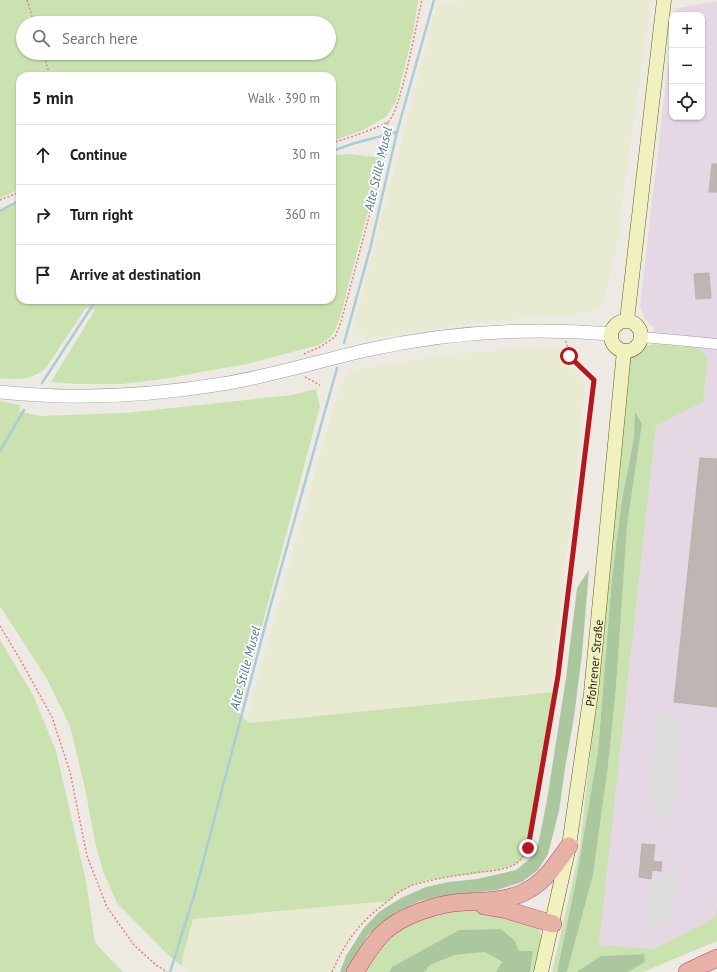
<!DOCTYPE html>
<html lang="en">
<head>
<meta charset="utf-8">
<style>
	:root { --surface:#fff; --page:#f2f2f2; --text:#202124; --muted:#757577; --line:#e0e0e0 }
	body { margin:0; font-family:"PT Sans",sans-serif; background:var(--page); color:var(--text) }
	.controls { position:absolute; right:12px; top:12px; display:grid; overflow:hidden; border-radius:8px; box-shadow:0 1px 3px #0004 }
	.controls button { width:36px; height:36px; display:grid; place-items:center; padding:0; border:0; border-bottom:1px solid var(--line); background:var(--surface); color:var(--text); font:20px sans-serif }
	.stop { position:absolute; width:12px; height:12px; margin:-9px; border:3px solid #b2181d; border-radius:50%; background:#fff }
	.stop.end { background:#b2181d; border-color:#fff; box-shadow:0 1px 4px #0008 }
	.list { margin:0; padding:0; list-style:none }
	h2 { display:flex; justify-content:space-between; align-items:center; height:52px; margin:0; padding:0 16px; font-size:17px }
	h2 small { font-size:13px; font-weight:400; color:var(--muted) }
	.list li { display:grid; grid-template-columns:26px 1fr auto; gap:12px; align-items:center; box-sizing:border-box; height:60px; padding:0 16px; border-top:1px solid var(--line) }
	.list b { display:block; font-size:15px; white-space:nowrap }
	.list em { font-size:13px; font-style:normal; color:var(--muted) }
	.icon { flex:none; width:22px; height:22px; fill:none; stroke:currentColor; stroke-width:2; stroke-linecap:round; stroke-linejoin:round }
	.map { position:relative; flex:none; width:717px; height:972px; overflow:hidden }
	.search { position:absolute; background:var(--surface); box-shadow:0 1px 3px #0004; left:16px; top:16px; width:320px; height:44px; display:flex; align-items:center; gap:10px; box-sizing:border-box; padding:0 14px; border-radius:22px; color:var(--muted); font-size:15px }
	.panel { position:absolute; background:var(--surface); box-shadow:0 1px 3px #0004; left:16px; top:72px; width:320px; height:232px; border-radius:12px }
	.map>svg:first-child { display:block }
</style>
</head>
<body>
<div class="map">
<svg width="717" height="972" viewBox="0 0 717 972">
	<rect width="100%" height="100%" fill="#edeae4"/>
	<path fill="#e5d7e3" d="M717,1V905L716,918L653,949L599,945L656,426L703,402L708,359L702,351L696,348L653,344L654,328L645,320L640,306L672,29V117H702V15H674V9Z"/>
	<g fill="#e9ead2">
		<path d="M464,0H651L617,242L611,271L603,307L581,313L466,324L364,340L365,333L351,336L437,4Z"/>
		<path d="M527,348H553L559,352L570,367L582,377L585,388L574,495L550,693L249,723L246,720L339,387L344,377L354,370L452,354Z"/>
		<path d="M388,901L374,912L355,930L342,951L332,972H189L182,966L183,955L192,919Z"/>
	</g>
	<g fill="#cae1b0" fill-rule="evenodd">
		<path d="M0,0H418L413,33L396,101L387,116L363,130L332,141V76H20V189L0,198ZM23,23H329V53H23Z"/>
		<path d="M350,154L382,158L339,321C333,334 332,338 319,345L246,364L163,379L122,384H77L51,382L95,310L86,308L45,369C30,380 18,380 0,378V211L20,200V300H332V155Z"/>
		<path d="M653,344L696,348L702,351L708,359L703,402L656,426L599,945L653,949L715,918L717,905V941L643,972H628L645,962L644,954L601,956L576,972H567L593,875L608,766L616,688L627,526L642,424L636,412L634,438L622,499L612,578L598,751L576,881L557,972H552L572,884L580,846L604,629L630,359L645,347Z"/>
		<path d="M316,389L320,406L239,713L249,723L555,692L528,848C526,852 525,856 522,859C501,878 440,872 411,886C403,889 395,895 388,901L193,919L183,955L182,966L165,952L117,903L103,871L95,842L85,788L70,726L47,679L0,606V401L21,405L19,411L40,416L125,413L292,395Z"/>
		<path d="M0,640L33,695L56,751L86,881L95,943L123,972H0Z"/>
		<path d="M479,908L537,926C546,938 538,959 533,972H530L533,951H519L515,941L501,929L459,930L392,967L389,972H363L366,966L391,936L400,929L433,913Z"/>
		<path d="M485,952L502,963L496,972H424L430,965L455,955Z"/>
	</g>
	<g fill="#abc79e">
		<path d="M635,411L642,424L627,526L616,688L608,766L593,875L567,972H557L576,881L598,751L612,578L622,499L634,438Z"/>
		<path d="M589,570L582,654L574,717L565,768L559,811L548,854L538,870L522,882L497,890L437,897L420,901L395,913L368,935L347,972H340L346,956L363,929L379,912L401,898L426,887L449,882L477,879L516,870L532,857L538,845L547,800L566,678L577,588Z"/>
		<path d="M501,929L515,941L519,951H533L530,972H496L502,962L485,952L455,955L430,965L424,972H389L392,967L459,930Z"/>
		<path d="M644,954L645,962L628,972H576L601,956Z"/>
	</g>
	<g fill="#ddd">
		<path d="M660,708L682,725L672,822L649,805Z"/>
		<path d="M677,869L672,922L644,934L650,881Z"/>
	</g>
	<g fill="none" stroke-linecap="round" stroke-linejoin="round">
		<g stroke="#aacdd5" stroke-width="2.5">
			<path d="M332,151L355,143L397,132"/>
			<path d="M0,211L20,200"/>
			<path d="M344,343L370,249L397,132L434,0"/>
			<path d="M42,383L96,300"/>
			<path d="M0,451L24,410"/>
			<path d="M170,972L194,896L269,611L337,368"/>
		</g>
	</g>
	<g fill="#bdb6b2" stroke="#bdb1a9">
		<path d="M712,164H717V192H709Z"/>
		<path d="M709,273L711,298L696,299L694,274Z"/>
		<path d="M700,458L717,459V707L674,702Z"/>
		<path d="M642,844L655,845L653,861L662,862L661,871L652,870L651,879L639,877Z"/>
	</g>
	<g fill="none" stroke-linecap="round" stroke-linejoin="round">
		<g stroke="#9e9e9e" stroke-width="11">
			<path id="minor" d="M641,337L676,340L717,344"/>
		</g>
		<g stroke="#9e9e9e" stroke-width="14">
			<path id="tertiary" d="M0,392C74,400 149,396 222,384C271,376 319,361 367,350C447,332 530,327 611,334"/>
		</g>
		<g stroke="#606612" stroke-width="15">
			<g id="secondary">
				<path d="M627,320L664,0"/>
				<circle cx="626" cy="336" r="15"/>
				<path id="s1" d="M541,972L569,846L591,693L624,351"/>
			</g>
		</g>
		<g stroke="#c33a6d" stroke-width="18">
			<g id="trunk">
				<path d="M484,906L507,910L553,924"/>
				<path d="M355,972C363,959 371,946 381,935C400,915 439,903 465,902C487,901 511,901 530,889C547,879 558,861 569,846"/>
				<path d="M687,972L717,958"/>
			</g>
		</g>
		<g stroke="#e8827a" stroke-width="1.5" stroke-dasharray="2 2" stroke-linecap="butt">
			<path d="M27,0L34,23"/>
			<path d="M43,53L50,76"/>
			<path d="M332,143C342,140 382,127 389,121C401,109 417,21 422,0"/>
			<path d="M0,200L20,192"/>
			<path d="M304,354L320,347L335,337L341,322L387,149V139L385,128L389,121"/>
			<path d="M305,377L320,385"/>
			<path d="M0,626L21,661L52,717L70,772L87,856L107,907L134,945L156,965L167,972"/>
			<path d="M332,972C347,939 359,923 388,901C395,895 404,888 413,885C433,879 453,876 473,873C486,871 500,871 512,866C520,862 524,856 528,848L558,676L594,380L569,356L566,341"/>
		</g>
		<use href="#minor" stroke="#fff" stroke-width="10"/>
		<use href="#tertiary" stroke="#fff" stroke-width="13"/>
		<use href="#secondary" stroke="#f0f1be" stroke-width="14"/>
		<use href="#trunk" stroke="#e6b2a6" stroke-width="17"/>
	</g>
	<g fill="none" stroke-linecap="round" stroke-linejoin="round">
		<path stroke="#b2181d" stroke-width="5" d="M528,848L558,676L594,380L569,356"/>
	</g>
	<g text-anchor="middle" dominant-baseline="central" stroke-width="3.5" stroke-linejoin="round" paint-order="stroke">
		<g font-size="12" fill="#1d1d1d" stroke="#fff">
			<text stroke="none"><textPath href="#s1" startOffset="314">Pfohrener Straße</textPath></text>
		</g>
		<g font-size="13" font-style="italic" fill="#53799a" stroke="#fff">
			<text transform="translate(378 169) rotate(-77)">Alte Stille Musel</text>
			<text transform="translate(245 668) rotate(-75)">Alte Stille Musel</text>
		</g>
	</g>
</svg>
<div class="controls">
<button>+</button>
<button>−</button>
<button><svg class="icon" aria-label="locate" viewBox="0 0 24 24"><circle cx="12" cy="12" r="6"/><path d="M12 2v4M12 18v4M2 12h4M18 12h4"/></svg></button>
</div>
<div class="stop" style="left:569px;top:356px"></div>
<div class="stop end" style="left:528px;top:848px"></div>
<div class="search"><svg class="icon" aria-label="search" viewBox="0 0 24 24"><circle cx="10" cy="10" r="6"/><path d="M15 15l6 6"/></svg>Search here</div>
<section class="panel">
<h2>5 min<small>Walk · 390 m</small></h2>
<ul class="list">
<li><svg class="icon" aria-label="ahead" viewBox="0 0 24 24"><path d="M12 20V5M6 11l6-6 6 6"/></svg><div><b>Continue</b></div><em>30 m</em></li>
<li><svg class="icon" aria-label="right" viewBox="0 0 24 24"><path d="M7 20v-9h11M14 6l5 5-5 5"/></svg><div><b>Turn right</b></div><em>360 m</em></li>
<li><svg class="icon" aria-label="arrive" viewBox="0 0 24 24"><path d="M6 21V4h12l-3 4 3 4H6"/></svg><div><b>Arrive at destination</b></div></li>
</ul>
</section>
</div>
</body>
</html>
